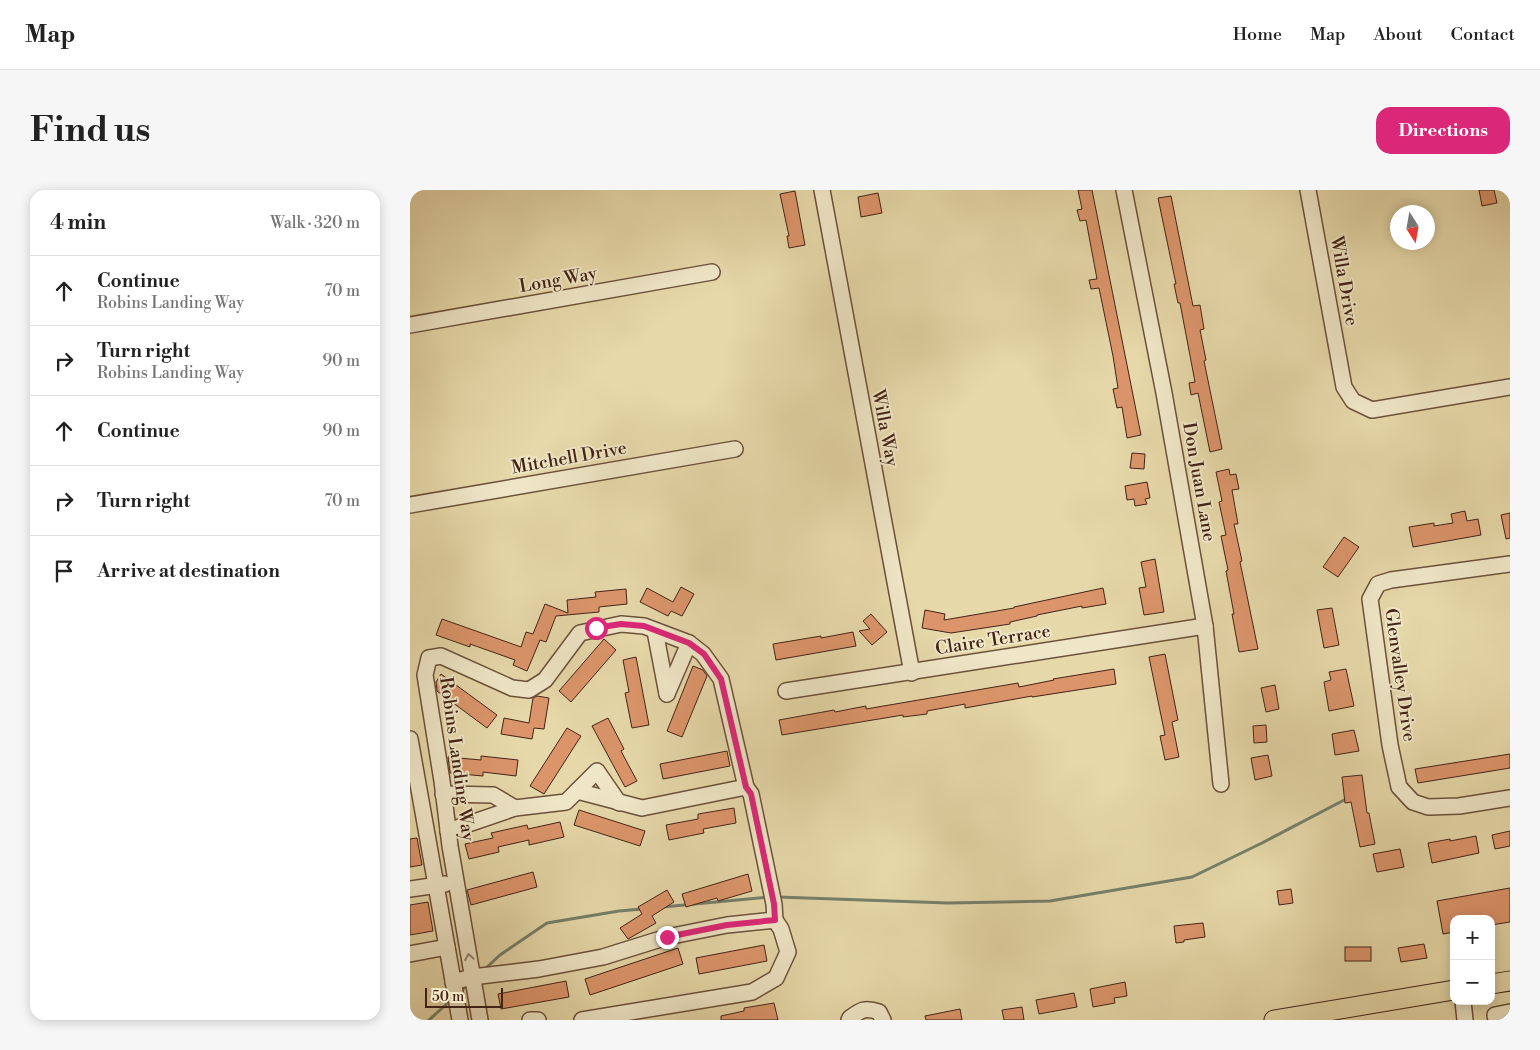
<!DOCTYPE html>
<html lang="en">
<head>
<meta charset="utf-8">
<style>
	:root { --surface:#fff; --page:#f6f6f6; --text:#222; --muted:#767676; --line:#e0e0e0; --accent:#db2777 }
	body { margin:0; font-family:"Libre Bodoni",serif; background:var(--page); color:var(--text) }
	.controls { position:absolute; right:15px; bottom:15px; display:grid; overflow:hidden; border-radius:10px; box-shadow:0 2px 12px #0003 }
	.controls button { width:45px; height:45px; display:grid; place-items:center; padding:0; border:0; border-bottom:1px solid var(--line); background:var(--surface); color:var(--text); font:25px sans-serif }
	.compass { position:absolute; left:980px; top:15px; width:45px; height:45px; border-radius:50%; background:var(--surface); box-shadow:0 2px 12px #0003; rotate:169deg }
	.scale { position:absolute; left:15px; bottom:12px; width:78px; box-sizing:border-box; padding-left:5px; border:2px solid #432416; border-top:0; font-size:14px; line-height:18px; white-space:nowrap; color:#432416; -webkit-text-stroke:4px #efe6c7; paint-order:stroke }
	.stop { position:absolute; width:15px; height:15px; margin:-11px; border:4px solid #db2777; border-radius:50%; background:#fff }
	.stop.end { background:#db2777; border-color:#fff; box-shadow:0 1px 5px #0008 }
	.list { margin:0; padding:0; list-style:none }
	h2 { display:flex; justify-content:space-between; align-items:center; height:65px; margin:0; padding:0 20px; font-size:21px }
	h2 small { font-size:16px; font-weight:400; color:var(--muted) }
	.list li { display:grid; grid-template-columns:32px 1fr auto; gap:15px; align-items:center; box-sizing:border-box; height:70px; padding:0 20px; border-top:1px solid var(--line) }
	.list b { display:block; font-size:19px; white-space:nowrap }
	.list p { margin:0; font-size:16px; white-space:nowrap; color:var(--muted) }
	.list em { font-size:16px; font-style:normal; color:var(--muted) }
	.icon { flex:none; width:28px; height:28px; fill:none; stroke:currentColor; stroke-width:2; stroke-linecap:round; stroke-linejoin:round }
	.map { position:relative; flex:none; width:1100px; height:830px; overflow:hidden; border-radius:15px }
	header { display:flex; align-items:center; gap:30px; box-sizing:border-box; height:70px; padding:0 25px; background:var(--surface); border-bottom:1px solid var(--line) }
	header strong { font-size:24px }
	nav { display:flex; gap:28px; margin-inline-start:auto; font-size:18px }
	.intro { display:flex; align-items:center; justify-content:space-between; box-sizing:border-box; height:120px; padding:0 30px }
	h1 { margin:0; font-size:35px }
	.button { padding:12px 22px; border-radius:15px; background:var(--accent); color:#fff; font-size:18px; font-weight:700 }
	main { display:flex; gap:30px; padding:0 30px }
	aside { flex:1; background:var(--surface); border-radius:15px; box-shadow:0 2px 12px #0003 }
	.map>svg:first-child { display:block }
</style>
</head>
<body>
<header>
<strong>Map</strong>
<nav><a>Home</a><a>Map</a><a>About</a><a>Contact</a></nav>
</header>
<div class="intro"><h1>Find us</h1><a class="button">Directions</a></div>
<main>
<aside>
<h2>4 min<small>Walk · 320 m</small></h2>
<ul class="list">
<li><svg class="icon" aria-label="ahead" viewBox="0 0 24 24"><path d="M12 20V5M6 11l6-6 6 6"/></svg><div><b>Continue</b><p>Robins Landing Way</p></div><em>70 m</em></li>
<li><svg class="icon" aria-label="right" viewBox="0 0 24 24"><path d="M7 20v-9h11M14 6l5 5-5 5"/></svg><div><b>Turn right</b><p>Robins Landing Way</p></div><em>90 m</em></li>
<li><svg class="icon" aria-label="ahead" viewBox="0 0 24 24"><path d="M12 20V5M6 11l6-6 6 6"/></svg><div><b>Continue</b></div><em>90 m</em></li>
<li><svg class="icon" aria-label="right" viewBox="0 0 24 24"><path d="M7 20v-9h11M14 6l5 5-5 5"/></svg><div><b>Turn right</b></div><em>70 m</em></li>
<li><svg class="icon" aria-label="arrive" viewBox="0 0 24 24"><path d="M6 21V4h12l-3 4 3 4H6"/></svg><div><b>Arrive at destination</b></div></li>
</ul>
</aside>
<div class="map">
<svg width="1100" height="830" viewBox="0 0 1100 830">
	<rect width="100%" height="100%" fill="#e6d8a9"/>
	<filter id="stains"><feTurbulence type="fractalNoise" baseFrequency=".004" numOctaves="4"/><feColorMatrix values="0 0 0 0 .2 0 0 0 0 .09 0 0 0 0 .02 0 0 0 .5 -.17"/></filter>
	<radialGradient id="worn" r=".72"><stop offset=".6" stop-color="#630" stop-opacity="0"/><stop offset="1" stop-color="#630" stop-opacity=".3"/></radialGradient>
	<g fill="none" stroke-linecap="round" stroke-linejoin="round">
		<g stroke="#757f6b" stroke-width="3">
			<path d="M368,707L538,713L640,711L782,687L852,653L938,608"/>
			<path d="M253,717L359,707"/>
			<path d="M75,779L90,765L137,733L209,721L232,719"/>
			<path d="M49,803L59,793"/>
			<path d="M19,830L41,810"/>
		</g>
	</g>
	<g fill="#dc956b" stroke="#432416">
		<path d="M668,0H682L731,245L717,248L712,217L707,218L703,199L708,198L703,166L689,98L681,99L679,90L687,89L676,30L670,31L667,20L672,19Z"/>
		<path d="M1069,0H1084L1087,13L1072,16Z"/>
		<path d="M385,1L395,55L379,58L377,46H379L370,4Z"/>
		<path d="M468,3L472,23L451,27L448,7Z"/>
		<path d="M761,6L783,116L790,115L794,139L790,140L796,170L794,171L812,259L800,262L788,203L781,205L779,193L785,192L770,113H768L764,94H766L748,8Z"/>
		<path d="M722,263L735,264L734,279L720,278Z"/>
		<path d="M819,279L820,285L826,284L829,299L822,300L828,334H824L832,371L830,372L848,459L829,462L822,424H824L816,381L818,380L811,346L816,345L809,312L812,311L806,282Z"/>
		<path d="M737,292L740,308L735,309L737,314L725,316L724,309L717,310L715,296Z"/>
		<path d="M1055,321L1057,331L1068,329L1071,345L1003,357L999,337L1024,333V336L1043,333L1041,324Z"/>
		<path d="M1100,323V348L1096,349L1091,325Z"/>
		<path d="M934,347L949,357L928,387L913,377Z"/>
		<path d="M745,369L754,422L734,425L729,398L736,397L731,372Z"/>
		<path d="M271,397L284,404L272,426L261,421L258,426L230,412L237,398L263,412Z"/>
		<path d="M693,398L696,414L672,418V416L627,425V426L600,432V434L541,443L512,438L515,420L535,424L534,430L604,418V417Z"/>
		<path d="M216,399L217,414L189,417V422L146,426L136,452L130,450L117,481L103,475L105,470L60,454V457L26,445L32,429L111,457L116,442L123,444L135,414L158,423L157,410L186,407L185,402Z"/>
		<path d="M922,418L929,455L914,458L907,420Z"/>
		<path d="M461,424L477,442L462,455L449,441L460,439L453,431Z"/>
		<path d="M443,442L446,456L366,470L363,454L411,446V448Z"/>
		<path d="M194,449L206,460L161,512L149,501Z"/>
		<path d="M755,464L768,530L762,532L769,567L755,570L750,546L755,545L739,467Z"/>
		<path d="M226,467L239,535L222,538L215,503L219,502L213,470Z"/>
		<path d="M283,476L293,480L297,486L272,547L257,541Z"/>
		<path d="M704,479L706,494L622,507V506L555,518V514L517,521V524L493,527V525L372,545L369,530L424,520L425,522L456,516V519L608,493L609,497L644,490L643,489Z"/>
		<path d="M936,479L944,516L919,521L914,492L921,490L919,482Z"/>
		<path d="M31,484L87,525L77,538L27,501L26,492Z"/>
		<path d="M865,495L869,519L856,522L851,498Z"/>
		<path d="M127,506L139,508L134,539L124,538L122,549L91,544L94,528L119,533L123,508Z"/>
		<path d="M198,528L214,559L211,561L227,591L215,597L182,536Z"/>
		<path d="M856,535L857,552L844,553L843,536Z"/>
		<path d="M157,538L171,546L134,604L120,596Z"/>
		<path d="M944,540L949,561L925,565L922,544Z"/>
		<path d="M317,561L320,576L253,589L250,574Z"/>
		<path d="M1100,564V578L1008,593L1005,579Z"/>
		<path d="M858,565L862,586L845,590L841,568Z"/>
		<path d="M71,566L108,570L106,586L73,582V586L40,583L38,567L71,570Z"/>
		<path d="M952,585L957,623H959L965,654L950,657L941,612L935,613L932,587Z"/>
		<path d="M324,618L326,633L293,639L294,643L259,650L256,635L288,629V624Z"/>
		<path d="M169,620L235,641L230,656L164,635Z"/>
		<path d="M150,632L154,647L119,655V650L88,657L89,662L59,669L55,654L83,648L81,643L117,635L118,639Z"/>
		<path d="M1100,641V656L1085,659L1082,645Z"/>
		<path d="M1066,646L1069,663L1022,673L1018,653L1040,649V651Z"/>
		<path d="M7,648L12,675L0,677V649Z"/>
		<path d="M990,659L994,677L967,682L963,664Z"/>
		<path d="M123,682L127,697L61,715L57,700Z"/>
		<path d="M338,684L342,701L308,711L307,708L276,717L272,704Z"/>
		<path d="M1100,698V732L1081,735V729H1044V742L1033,744L1027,711Z"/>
		<path d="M881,699L883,713L869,715L867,701Z"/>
		<path d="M257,700L264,712L242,726L246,733L218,749L210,738L232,724L228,717Z"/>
		<path d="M18,712L23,741L0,745V715Z"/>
		<path d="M793,733L795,747L774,750V752L766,753L764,736Z"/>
		<path d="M1014,754L1017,768L991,772L988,758Z"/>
		<path d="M354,755L357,771L289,784L286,768Z"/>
		<rect x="935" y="757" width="26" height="14"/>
		<path d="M268,758L273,774L180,805L175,789Z"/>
		<path d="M156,791L159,807L91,819L88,804Z"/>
		<path d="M715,792L717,806L704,808L705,813L683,817L680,799Z"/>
		<path d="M664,803L667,817L629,824L626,810Z"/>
		<path d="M364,813L368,830H311V826L334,821V818Z"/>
		<path d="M612,817L614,830H594L592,820Z"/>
		<path d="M550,819L552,830H516L515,826Z"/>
	</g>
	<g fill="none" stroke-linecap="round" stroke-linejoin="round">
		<g stroke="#6c513b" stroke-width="18">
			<g id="minor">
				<path d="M412,0L502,483"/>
				<path d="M714,0L754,203L795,436L811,594"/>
				<path d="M898,0L934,197L943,211L962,220L1100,197"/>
				<path d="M0,135L302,82"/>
				<path d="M0,315L325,259"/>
				<path d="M1100,374L981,390L968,394L960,409L980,555L989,597L1003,612L1018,617L1049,616L1100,608"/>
				<path d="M245,441L257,504"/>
				<path d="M376,501L795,436"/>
				<path d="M257,504L279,453"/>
				<path d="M0,549L50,830"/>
				<path d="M167,601L232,618L336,597"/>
				<path d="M33,604L83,605L105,618"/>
				<path d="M38,641L105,618L156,612L187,581L209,613"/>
				<path d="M0,699L35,694"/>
				<path d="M0,764L37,757"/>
				<path d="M43,792L62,787L129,779L193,767L257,747L317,735L365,730L371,739L378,762L366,788L342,802L172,830"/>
				<path d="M1053,811L1055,830"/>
				<path d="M70,830L40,656L32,591L15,485L19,468L31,466L102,498L119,500L135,490L170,443L211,434L234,436L279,453L293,464L311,489L336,597L341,604L364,714L365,730"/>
				<path d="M120,830H128"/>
				<path d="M439,830L440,828C451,820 455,817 469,822L473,830"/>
				<path d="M1086,830L1085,825L1100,822"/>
			</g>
		</g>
		<g stroke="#432416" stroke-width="21">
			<g id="major">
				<path d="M1081,794L1100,791"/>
				<path d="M864,830L1044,800"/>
			</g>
		</g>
		<use href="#minor" stroke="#efe6c7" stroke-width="15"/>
		<use href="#major" stroke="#e6d8a9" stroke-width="19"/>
	</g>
	<defs><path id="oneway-chevron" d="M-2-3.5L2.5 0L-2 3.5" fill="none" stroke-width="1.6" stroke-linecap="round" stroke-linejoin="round" transform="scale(1.25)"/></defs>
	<use stroke="#99856e" href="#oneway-chevron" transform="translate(59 767) rotate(-100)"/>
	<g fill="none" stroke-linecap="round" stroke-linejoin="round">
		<path stroke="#db2777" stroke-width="6" d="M186,438L211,434L234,436L279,453L294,464L311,489L336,597L341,604L364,714L365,730L317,735L257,747"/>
	</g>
	<g text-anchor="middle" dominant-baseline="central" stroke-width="4" stroke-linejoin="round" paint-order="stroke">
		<g font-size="18" fill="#432416" stroke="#efe6c7">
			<text transform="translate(148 90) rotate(-10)">Long Way</text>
			<text transform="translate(934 91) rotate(80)">Willa Drive</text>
			<text transform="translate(475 238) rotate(79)">Willa Way</text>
			<text transform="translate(159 268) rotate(-10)">Mitchell Drive</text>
			<text transform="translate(789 292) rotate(80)">Don Juan Lane</text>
			<text transform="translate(583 450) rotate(-9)">Claire Terrace</text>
			<text transform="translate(990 485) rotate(82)">Glenvalley Drive</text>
			<text transform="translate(47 569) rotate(82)">Robins Landing Way</text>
		</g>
	</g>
	<rect width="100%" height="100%" filter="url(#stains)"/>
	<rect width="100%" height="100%" fill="url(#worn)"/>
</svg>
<div class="controls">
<button>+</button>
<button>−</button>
</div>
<svg class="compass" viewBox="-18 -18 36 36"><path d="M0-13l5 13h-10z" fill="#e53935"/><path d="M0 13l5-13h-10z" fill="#767676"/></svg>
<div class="scale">50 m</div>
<div class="stop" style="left:186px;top:438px"></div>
<div class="stop end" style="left:257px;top:747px"></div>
</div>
</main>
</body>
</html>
